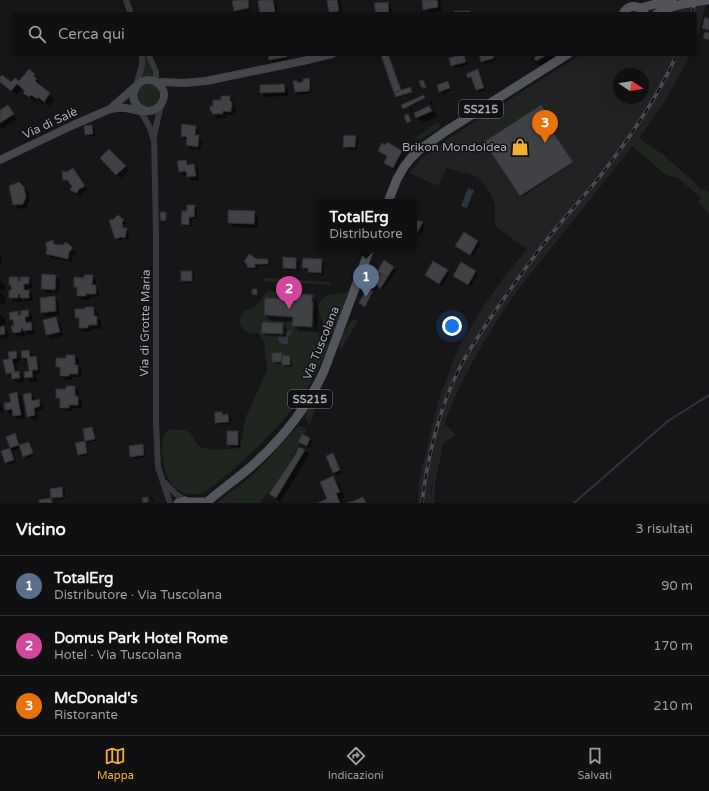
<!DOCTYPE html>
<html lang="it">
<head>
<meta charset="utf-8">
<style>
	:root { --surface:#101012; --page:#19191b; --text:#f1f3f6; --muted:#9c9d9f; --line:#303032; --accent:#f2b134 }
	body { margin:0; font-family:"Varela Round",sans-serif; background:var(--page); color:var(--text) }
	.compass { position:absolute; left:613px; top:68px; width:36px; height:36px; border-radius:50%; background:var(--surface); box-shadow:0 4px 16px #0002; rotate:102deg }
	.you { position:absolute; left:452px; top:326px; width:14px; height:14px; margin:-10px; border:3px solid #fff; border-radius:50%; background:#1a73e8; box-shadow:0 0 0 6px #1a73e833 }
	.badge { display:grid; place-items:center; width:26px; height:26px; border-radius:50%; background:var(--accent); color:#fff; font-size:13px; font-weight:700 }
	.pin { position:absolute; translate:-50% -33px; filter:drop-shadow(0 1px 2px #0008) }
	.pin::after { content:''; position:absolute; top:21px; width:14px; height:12px; background:inherit; clip-path:polygon(0 0,100% 0,50% 100%) }
	.popup { position:absolute; left:315px; top:199px; width:102px; height:52px; box-sizing:border-box; display:grid; place-content:center; border-radius:4px; background:var(--surface); filter:drop-shadow(0 1px 3px #0005); font-size:13px; white-space:nowrap; color:var(--muted) }
	.popup b { font-size:15px; color:var(--text) }
	.popup::after { content:''; position:absolute; left:50%; top:100%; margin-left:-8px; border:8px solid transparent; border-top-color:var(--surface) }
	.list { margin:0; padding:0; list-style:none }
	h2 { display:flex; justify-content:space-between; align-items:center; height:52px; margin:0; padding:0 16px; font-size:17px }
	h2 small { font-size:13px; font-weight:400; color:var(--muted) }
	.list li { display:grid; grid-template-columns:26px 1fr auto; gap:12px; align-items:center; box-sizing:border-box; height:60px; padding:0 16px; border-top:1px solid var(--line) }
	.list b { display:block; font-size:15px; white-space:nowrap }
	.list p { margin:0; font-size:13px; white-space:nowrap; color:var(--muted) }
	.list em { font-size:13px; font-style:normal; color:var(--muted) }
	.icon { flex:none; width:22px; height:22px; fill:none; stroke:currentColor; stroke-width:2; stroke-linecap:round; stroke-linejoin:round }
	.map { position:relative; flex:none; width:709px; height:503px; overflow:hidden }
	.search { position:absolute; background:var(--surface); box-shadow:0 4px 16px #0002; left:12px; right:12px; top:12px; height:44px; display:flex; align-items:center; gap:10px; box-sizing:border-box; padding:0 14px; border-radius:4px; color:var(--muted); font-size:15px }
	.sheet { height:232px; background:var(--surface) }
	nav { display:flex; justify-content:space-around; align-items:center; box-sizing:border-box; height:56px; border-top:1px solid var(--line); background:var(--surface); font-size:11px; color:var(--muted) }
	nav a { display:grid; justify-items:center; gap:2px }
	nav .on { color:var(--accent) }
	.map>svg:first-child { display:block }
</style>
</head>
<body>
<div class="map">
<svg width="709" height="503" viewBox="0 0 709 503">
	<rect width="100%" height="100%" fill="#161618"/>
	<g fill="#222225" fill-rule="evenodd">
		<path d="M706,5L695,46V14H662L684,8Z"/>
		<path d="M582,54H691L664,103L639,138L517,291L483,343L460,386L444,424L439,448L431,488V503H418L419,480L438,401L459,347L486,302L504,277L527,249L495,226V205L490,193L483,183L475,176L447,168L438,186L409,173L422,158L440,144L515,96ZM619,74H643V98H619Z"/>
	</g>
	<g fill="#1e261f" fill-rule="evenodd">
		<path d="M598,54C606,54 611,54 616,61L613,63L610,60L605,63V64L601,63L598,64L594,59L578,69V68L594,56Z"/>
		<path d="M638,54H643C644,67 633,70 625,59L629,57L632,58H635Z"/>
		<path d="M145,56L154,76H146L141,78Z"/>
		<path d="M571,61L573,64L554,77L541,80C535,87 536,91 527,97L523,92L484,117L488,122L484,124C469,120 473,127 467,136L463,131L425,157L428,161L424,164L419,162L430,152L440,144Z"/>
		<circle cx="148" cy="96" r="12"/>
		<path d="M537,100L549,103L558,102L560,104V108L555,105L546,110L542,104L497,133L493,127L530,103L529,102Z"/>
		<path d="M438,122L440,127L420,140L415,138Z"/>
		<path d="M639,138L662,154L696,184L700,189L709,192V213L700,204L699,201L701,198L678,178L666,175L632,146Z"/>
		<path d="M265,278L330,282L331,284L330,285L265,281L264,279Z"/>
		<path d="M267,291L315,294C314,310 310,335 329,344C322,360 315,376 306,390C284,424 253,453 223,478C215,484 208,492 198,494C185,497 173,489 168,478C163,468 157,436 169,430C172,429 175,429 178,430C181,430 185,430 187,431C194,434 194,444 201,447C211,451 229,449 240,448L245,419L267,370L264,342L258,333L250,334L243,329L240,322V318L244,311L252,308L261,301L263,296ZM295,294L312,295V303H313L312,327L292,326L293,317L264,315L265,298L290,299L291,302H295ZM262,322L283,323V334L261,333ZM291,330H292L293,332C289,335 287,336 289,341L288,342V344L286,345C281,344 277,343 278,337L282,335H285L287,332Z"/>
		<path d="M348,292L334,333H331C324,327 313,306 323,298C327,294 342,293 348,292Z"/>
		<path d="M353,320L358,321L340,351C338,341 345,327 353,320Z"/>
		<path d="M321,393L310,424C308,423 307,422 306,419C305,412 316,398 321,393Z"/>
		<path d="M444,424L456,435L443,443L435,484L434,503H431C432,476 438,450 444,424Z"/>
		<path d="M298,426L304,427L306,430L304,435L301,434L298,442L300,443C291,463 274,486 260,503H217L248,479L260,468Z"/>
	</g>
	<g fill="#2c353c">
		<path d="M468,188L474,190L467,208L461,206Z"/>
		<path d="M291,330L293,332L288,337L289,341L288,342V344C283,346 277,343 278,337L281,335L285,336L287,332Z"/>
	</g>
	<g fill="#0007">
		<path d="M245,0H248L250,2L251,10L237,13L234,10Z"/>
		<path d="M268,0H273L276,3L278,14L261,13Z"/>
		<path d="M328,0H340L343,14H332L330,12Z"/>
		<path d="M423,0H440L442,11L428,13L424,9Z"/>
		<path d="M387,3L391,7L392,14H377Z"/>
		<path d="M269,54H288L289,59L273,62L270,59Z"/>
		<path d="M386,54L388,55L401,91L411,89L412,93L398,98L397,97L382,56Z"/>
		<path d="M483,54H494L496,60L485,64L482,61Z"/>
		<path d="M535,54H553L556,58L542,66L540,64L538,65L531,58L536,55Z"/>
		<path d="M464,55L466,58L468,65L455,68L452,65Z"/>
		<path d="M29,71L39,81V82L42,85L40,86L55,99L50,106L44,102L43,104L37,100L35,102L25,93L26,91L22,88L17,95L0,81V79L11,84L19,82Z"/>
		<path d="M478,71L480,73L486,90L480,92L477,90L473,79L471,80L468,78Z"/>
		<path d="M309,79L311,81L312,91H311V93L298,95L296,92L294,82H297L299,84L304,83Z"/>
		<path d="M447,82L450,85L452,90L443,94L440,91Z"/>
		<path d="M284,85L288,89V96L265,97L261,93Z"/>
		<path d="M230,97L234,101V104L236,107V111H235V115H227V118H217L211,110L222,101Z"/>
		<path d="M424,97L426,99L410,107L413,111L411,112L409,107L405,109L404,108Z"/>
		<path d="M431,101L433,105H431L429,102Z"/>
		<path d="M429,107L435,112L437,117L423,123L417,118L415,113Z"/>
		<path d="M542,107L548,116L543,119L573,163L522,197L486,142Z"/>
		<path d="M11,111L17,119L0,130V112Z"/>
		<path d="M92,126L95,129V136L88,137L86,134Z"/>
		<path d="M195,127L199,131V137L202,140L201,150L191,149L187,145L188,140H186L182,136Z"/>
		<path d="M355,137L358,139L357,150L347,149L344,146Z"/>
		<path d="M109,150L129,170L121,179L101,158Z"/>
		<path d="M379,151H402L404,154L395,170L387,165L385,163L388,157Z"/>
		<path d="M186,161L190,165H194L198,169L199,180L192,181L188,175L184,176L180,172Z"/>
		<path d="M73,170L77,174L88,190L83,192L81,197L75,194L71,190L73,186L71,183H68L64,179L67,173Z"/>
		<path d="M19,183L28,192L29,201L27,208L18,209L14,204Z"/>
		<path d="M194,206L197,208L196,219H192L191,227L185,226L182,224L188,212Z"/>
		<path d="M229,211L254,212L258,216V228L233,227L229,223Z"/>
		<path d="M118,216L126,223L124,225L125,229H127L129,232L128,240L124,239L118,241L116,239L115,220Z"/>
		<path d="M414,220L423,223L425,225L420,235L414,234Z"/>
		<path d="M53,241L57,245L63,246L66,243L77,253L73,256L72,262L51,258L47,254Z"/>
		<path d="M478,241L480,244L473,257L459,248Z"/>
		<path d="M323,248H335V252L325,251Z"/>
		<path d="M0,252L2,264L0,265Z"/>
		<path d="M284,259H296L299,262L298,271L286,270L284,268Z"/>
		<path d="M257,260H268L270,263V266H258L257,270L250,269L248,267Z"/>
		<path d="M321,260L324,263L323,275L311,274L309,272V270H305L303,267Z"/>
		<path d="M393,268L396,270L382,290L380,288V274L378,272Z"/>
		<path d="M447,271L450,273L442,286L428,278L426,275Z"/>
		<path d="M475,271L478,274L470,287L457,279L454,276Z"/>
		<path d="M192,272L194,274V283H184L182,281Z"/>
		<path d="M56,276L60,280L59,293H46L42,289Z"/>
		<path d="M92,276L96,280V287L99,290V297H90V300H82L78,296V290L75,286L85,279Z"/>
		<path d="M18,278L21,282L28,278L32,282V288H28V291L33,295V301H25L22,298V302H14L10,298L13,291L12,287L10,284Z"/>
		<path d="M0,281L5,285V290H0L1,293L5,297L6,304H0Z"/>
		<path d="M373,292V293L366,307L361,304Z"/>
		<path d="M312,296L317,302V308L318,309L317,332L299,331L293,325V322L271,321L265,315L290,300L293,303H296Z"/>
		<path d="M54,297L58,302L60,315L46,317L42,313Z"/>
		<path d="M94,308L98,312V318L101,321V329H91V332H84L80,328V322L76,318V310Z"/>
		<path d="M28,311L32,315L33,320L28,321L29,323H30L34,327L35,334L28,335L24,330L25,336L18,337L14,333L12,326H15L14,323L11,320L17,312L22,317Z"/>
		<path d="M0,315H1L5,319L6,324L2,325V328L3,327L8,331L9,338L2,339L0,337Z"/>
		<path d="M56,318L60,322L63,336L51,339L47,335Z"/>
		<path d="M283,324L287,328L286,337L266,336L262,332Z"/>
		<path d="M29,351L33,355V357H35L39,361L41,373L36,374L37,381L30,382L26,378L30,372L28,362H27L23,358Z"/>
		<path d="M15,352L19,356L20,362L16,363L18,373L19,372L23,377L24,382L17,383L13,379V377H11L7,373L10,360Z"/>
		<path d="M281,354L284,357H290L292,359V367H285L283,364H275L273,361Z"/>
		<path d="M75,356L79,360V367L82,370V377H72V380H65L61,376V370L57,366L67,359Z"/>
		<path d="M75,387L79,391V398L82,401V408H72V411H65L61,407V401L57,397L67,390Z"/>
		<path d="M17,393L21,397L25,418L18,420L14,416V413L10,414L6,409Z"/>
		<path d="M31,394L35,398V401H38L43,405L44,410L37,411L38,419L32,420L28,416Z"/>
		<path d="M0,404L2,407L3,412L0,413Z"/>
		<path d="M221,413L224,416L228,415L231,418V424L219,425L216,423Z"/>
		<path d="M92,428L94,431L96,441L88,443L86,440Z"/>
		<path d="M237,432L240,434V447H230L228,445Z"/>
		<path d="M15,435L18,437L20,446L28,443L31,445L34,456L27,459L24,456L21,447L12,451L16,462L8,465L5,462L2,452L11,449L7,437Z"/>
		<path d="M302,435L310,439L312,441L309,448L302,444L299,442Z"/>
		<path d="M84,442L87,445L89,455L81,457L78,454Z"/>
		<path d="M143,445L145,448L146,457L134,459L131,456Z"/>
		<path d="M300,448L305,451L309,455L280,502L270,494L295,457Z"/>
		<path d="M333,455L335,457L342,473L337,475L334,473L327,457Z"/>
		<path d="M333,478L339,483L345,497L341,499L343,503H320L328,499Z"/>
		<path d="M62,488L65,491V499L55,500L52,498L51,489Z"/>
		<path d="M151,496L154,501L153,502L150,497Z"/>
	</g>
	<g fill="none" stroke-linecap="round" stroke-linejoin="round">
		<path stroke="#2c353c" stroke-width="2" d="M574,503L668,421L709,395"/>
	</g>
	<g fill="#404145" stroke="#303034">
		<path d="M238,0H248L249,8L234,11L232,1Z"/>
		<path d="M262,0H273L275,12L260,14L258,1Z"/>
		<path d="M327,0H337L339,11L329,13Z"/>
		<path d="M422,0H437L438,7L423,10Z"/>
		<path d="M388,2L389,14H376L374,3Z"/>
		<rect x="454" y="11" width="16" height="3"/>
		<path d="M705,17L709,19V30L702,28Z"/>
		<path d="M705,32L709,33V40L703,38Z"/>
		<path d="M268,54H286L287,57L269,60Z"/>
		<path d="M383,54H388L401,90L394,93L381,55Z"/>
		<path d="M464,54L466,62L451,66L449,58Z"/>
		<path d="M479,54H493L494,58L481,62Z"/>
		<path d="M534,54H544L545,56L536,61L534,58L536,57Z"/>
		<path d="M29,69L35,74L33,76L37,79L35,81L50,93L44,102L38,97L37,99L31,95L29,97L23,93L25,91L17,84L11,91L0,82V77L2,75L11,82L15,78L19,81Z"/>
		<path d="M478,69L484,88L476,90L471,77L468,78L466,74Z"/>
		<path d="M309,78L310,89H309V91L295,92L293,81H297L298,83L303,82V79Z"/>
		<path d="M423,80L426,87L422,88L419,81Z"/>
		<path d="M448,81L450,88L439,92L437,85Z"/>
		<path d="M284,84L285,92L260,93V85Z"/>
		<path d="M410,87L412,92L396,97L394,93Z"/>
		<path d="M424,95L425,98L403,109L401,105Z"/>
		<path d="M221,96H230V101L232,102V108H231V112L223,111V114H212V111H210V106H213V100H221Z"/>
		<path d="M8,105L14,114L0,123V110Z"/>
		<path d="M541,105L548,115L543,118L573,162L520,196L484,142Z"/>
		<path d="M429,106L432,111L416,118L414,113Z"/>
		<path d="M408,114L411,121L407,123L404,116Z"/>
		<path d="M182,124L196,126L195,135H199L198,147L186,145L187,137L181,136Z"/>
		<path d="M92,125L93,134L85,135L84,126Z"/>
		<path d="M344,135L356,136L355,147H343Z"/>
		<path d="M387,142L402,151L393,168L384,163L387,156L378,151L382,143L385,145Z"/>
		<path d="M109,149L126,166L116,175L100,158Z"/>
		<path d="M186,160L187,165L194,164L196,176L187,177L186,171L179,172L177,161Z"/>
		<path d="M73,168L85,186L79,189L77,193L70,190L72,186L67,180H63L62,171L67,172Z"/>
		<path d="M19,182L24,187L26,197L23,204L13,205L9,186Z"/>
		<path d="M187,205H195L194,217H189V225L181,224L182,211H187Z"/>
		<path d="M228,210L255,211L254,224L228,223Z"/>
		<path d="M160,212H166V220L161,221Z"/>
		<path d="M118,215L124,220L122,222L123,228H127L125,238L121,237L115,239L109,220L114,219Z"/>
		<path d="M414,219L423,222L417,233L414,232Z"/>
		<path d="M464,232L478,241L470,255L455,246Z"/>
		<path d="M53,240L54,244L63,245L66,242L73,248L69,252L68,259L46,254L47,248L45,243Z"/>
		<path d="M249,254L257,259H268V264H255V268L247,267V264L244,262Z"/>
		<path d="M283,257L296,258V269L283,268Z"/>
		<path d="M303,258L322,259L321,273L308,272V268H302Z"/>
		<path d="M384,260L394,267L387,278L377,272Z"/>
		<path d="M433,261L448,270L439,284L425,275Z"/>
		<path d="M461,262L476,271L468,285L453,276Z"/>
		<rect x="181" y="271" width="11" height="10"/>
		<path d="M42,274L56,275L55,290L41,289Z"/>
		<path d="M380,274L387,278L380,289L375,281Z"/>
		<path d="M84,275H93L92,285H96V294H86V296H77V287H74V277L84,278Z"/>
		<path d="M9,277H18V281H20V277H29V284H24V290H29V298H20V294L18,295V298H9V290H12L11,285H9Z"/>
		<path d="M367,288L373,291L365,307L359,303Z"/>
		<path d="M252,289H257V295L252,294Z"/>
		<path d="M295,294L312,295V303H313L312,327L292,326L293,317L264,315L265,298L291,299V302H295Z"/>
		<path d="M55,296L56,311L41,313L40,298Z"/>
		<path d="M85,307H94V316H97V325H88V328H79V318H75V309H85Z"/>
		<path d="M28,310L29,316L25,317L26,323L31,322L32,330L23,331V328L21,329V332L13,333L11,326L14,325L13,320H10L9,313L18,311V315H21L20,311Z"/>
		<path d="M56,317L60,332L46,335L43,320Z"/>
		<path d="M262,322L283,323V334L261,333Z"/>
		<path d="M4,326L5,334L0,335V327Z"/>
		<path d="M29,350L30,357L36,356L38,370H32L33,377L25,378L24,372L29,371L27,358H22L21,351Z"/>
		<path d="M16,351L17,358L12,359L15,372L19,371L20,378L12,379L11,373L6,374L3,360L9,359L8,352Z"/>
		<path d="M272,353H282L281,362H272Z"/>
		<path d="M66,355H75V365H78V374H69V376H60V367H56V358H66Z"/>
		<path d="M282,355L290,356V365H282Z"/>
		<path d="M66,386H75V396H78V405H69V408H60V398H56V389H66Z"/>
		<path d="M17,392L21,415L13,416L12,409L5,410L4,403L11,402L9,394Z"/>
		<path d="M31,393L32,401L39,399L40,406L34,408L35,415L27,417L23,394Z"/>
		<path d="M215,412H222V415L228,414L229,422L215,423Z"/>
		<path d="M92,427L95,439L85,441L83,429Z"/>
		<rect x="227" y="431" width="11" height="14"/>
		<path d="M15,433L19,445L10,448L6,437Z"/>
		<path d="M302,434L310,438L307,446L298,442Z"/>
		<path d="M85,441L87,453L78,455L75,443Z"/>
		<path d="M29,442L33,453L23,457L19,445Z"/>
		<path d="M143,444L144,455L130,457L129,446Z"/>
		<path d="M299,447L305,450L276,498L269,494L294,457Z"/>
		<path d="M10,448L14,460L5,463L1,451Z"/>
		<path d="M333,453L340,470L333,473L326,456Z"/>
		<path d="M333,476L340,492L336,493L340,503H317L327,499L320,482Z"/>
		<path d="M62,487L63,497L51,498L50,489Z"/>
		<path d="M148,497V502L143,503L142,498Z"/>
		<path d="M363,497L366,503H348Z"/>
		<path d="M51,498L52,503H39V500Z"/>
	</g>
	<g fill="none" stroke-linecap="round" stroke-linejoin="round">
		<g stroke="#37383d" stroke-width="6">
			<path d="M126,0L131,14"/>
			<path d="M148,54L156,72V82"/>
			<path d="M136,86L142,65V54"/>
			<path d="M161,105L154,136L156,234V422L158,467L170,503"/>
			<path d="M140,110L150,128L153,138"/>
			<path d="M165,483L177,495L187,501"/>
		</g>
		<g stroke="#45474d" stroke-width="8">
			<path d="M157,83L164,82L184,83L206,81L303,61L332,54"/>
			<path d="M111,109C116,108 121,107 126,108C137,110 153,116 161,104C164,100 165,94 163,90C161,86 158,82 154,81C134,74 123,105 147,111"/>
			<path d="M0,160L71,126L110,109L135,87"/>
		</g>
		<g stroke="#53555c" stroke-width="9">
			<path d="M640,8L672,0"/>
			<path d="M623,14C628,4 639,4 645,14"/>
			<path d="M656,14C666,8 676,5 688,3"/>
			<path d="M388,202L397,179L404,167L411,158L419,150L446,131L568,54"/>
			<path d="M190,502H207"/>
			<path d="M178,503L185,501L192,503"/>
			<path d="M206,503C219,491 234,481 247,470C280,442 306,410 324,371L370,248"/>
		</g>
		<g stroke="#4a4c52" stroke-width="3.5">
			<g id="rail">
				<path d="M692,14L696,0"/>
				<path d="M422,503C427,459 439,409 459,369C469,349 483,329 496,310C514,284 533,257 553,232C568,214 583,197 598,179C628,140 657,99 677,54"/>
			</g>
		</g>
		<use href="#rail" stroke="#111113" stroke-width="2" stroke-dasharray="6" stroke-linecap="butt"/>
		<path stroke="#53555c" stroke-width="9" d="M688,3L707,0"/>
	</g>
	<defs>
		<g id="shop-bare" transform="scale(1.38)"><path d="M-5-2.5h2.3a2.7 3.5 0 0 1 5.4 0H5L5.5 6h-11ZM-1.5-2.5h3a1.5 2.3 0 0 0-3 0Z" fill="#f2b134" stroke="#111113" stroke-width="2.5" paint-order="stroke"/></g>
	</defs>
	<g fill-rule="evenodd">
		<use href="#shop-bare" x="520" y="147"/>
	</g>
	<g text-anchor="middle" dominant-baseline="central" stroke-width="3" stroke-linejoin="round" paint-order="stroke">
		<g fill="#111113" stroke="#7b7e86" stroke-width="1">
			<rect x="459" y="100" width="44" height="18" rx="3"/>
			<rect x="288" y="390" width="44" height="18" rx="3"/>
		</g>
		<g font-size="11" font-weight="bold" fill="#a8adb8">
			<text x="481" y="109">SS215</text>
			<text x="310" y="399">SS215</text>
		</g>
		<g font-size="12" fill="#a8adb8" stroke="#111113">
			<text transform="translate(50 123) rotate(-25)">Via di Salè</text>
			<text transform="translate(145 323) rotate(-89)">Via di Grotte Maria</text>
			<text transform="translate(321 343) rotate(-68)">Via Tuscolana</text>
		</g>
		<g font-size="12" fill="#a8adb8" stroke="#111113" text-anchor="end">
			<text x="507" y="147">Brikon MondoIdea</text>
		</g>
	</g>
</svg>
<svg class="compass" viewBox="-18 -18 36 36"><path d="M0-13l5 13h-10z" fill="#e53935"/><path d="M0 13l5-13h-10z" fill="#9c9d9f"/></svg>
<div class="you"></div>
<div class="pin badge" style="left:366px;top:297px;background:#5c6f8a">1</div>
<div class="popup"><b>TotalErg</b>Distributore</div>
<div class="pin badge" style="left:289px;top:309px;background:#d1479c">2</div>
<div class="pin badge" style="left:545px;top:143px;background:#e8710a">3</div>
<div class="search"><svg class="icon" aria-label="search" viewBox="0 0 24 24"><circle cx="10" cy="10" r="6"/><path d="M15 15l6 6"/></svg>Cerca qui</div>
</div>
<section class="sheet">
<h2>Vicino<small>3 risultati</small></h2>
<ul class="list">
<li><span class="badge" style="background:#5c6f8a">1</span><div><b>TotalErg</b><p>Distributore · Via Tuscolana</p></div><em>90 m</em></li>
<li><span class="badge" style="background:#d1479c">2</span><div><b>Domus Park Hotel Rome</b><p>Hotel · Via Tuscolana</p></div><em>170 m</em></li>
<li><span class="badge" style="background:#e8710a">3</span><div><b>McDonald's</b><p>Ristorante</p></div><em>210 m</em></li>
</ul>
</section>
<nav>
<a class="on"><svg class="icon" aria-label="map" viewBox="0 0 24 24"><path d="M3 6l6-2 6 2 6-2v14l-6 2-6-2-6 2zM9 4v14M15 6v14"/></svg>Mappa</a>
<a><svg class="icon" aria-label="directions" viewBox="0 0 24 24"><path d="M12 3l9 9-9 9-9-9zM9 14v-3h6M13 9l2 2-2 2"/></svg>Indicazioni</a>
<a><svg class="icon" aria-label="saved" viewBox="0 0 24 24"><path d="M7 4h10v16l-5-4-5 4z"/></svg>Salvati</a>
</nav>
</body>
</html>
